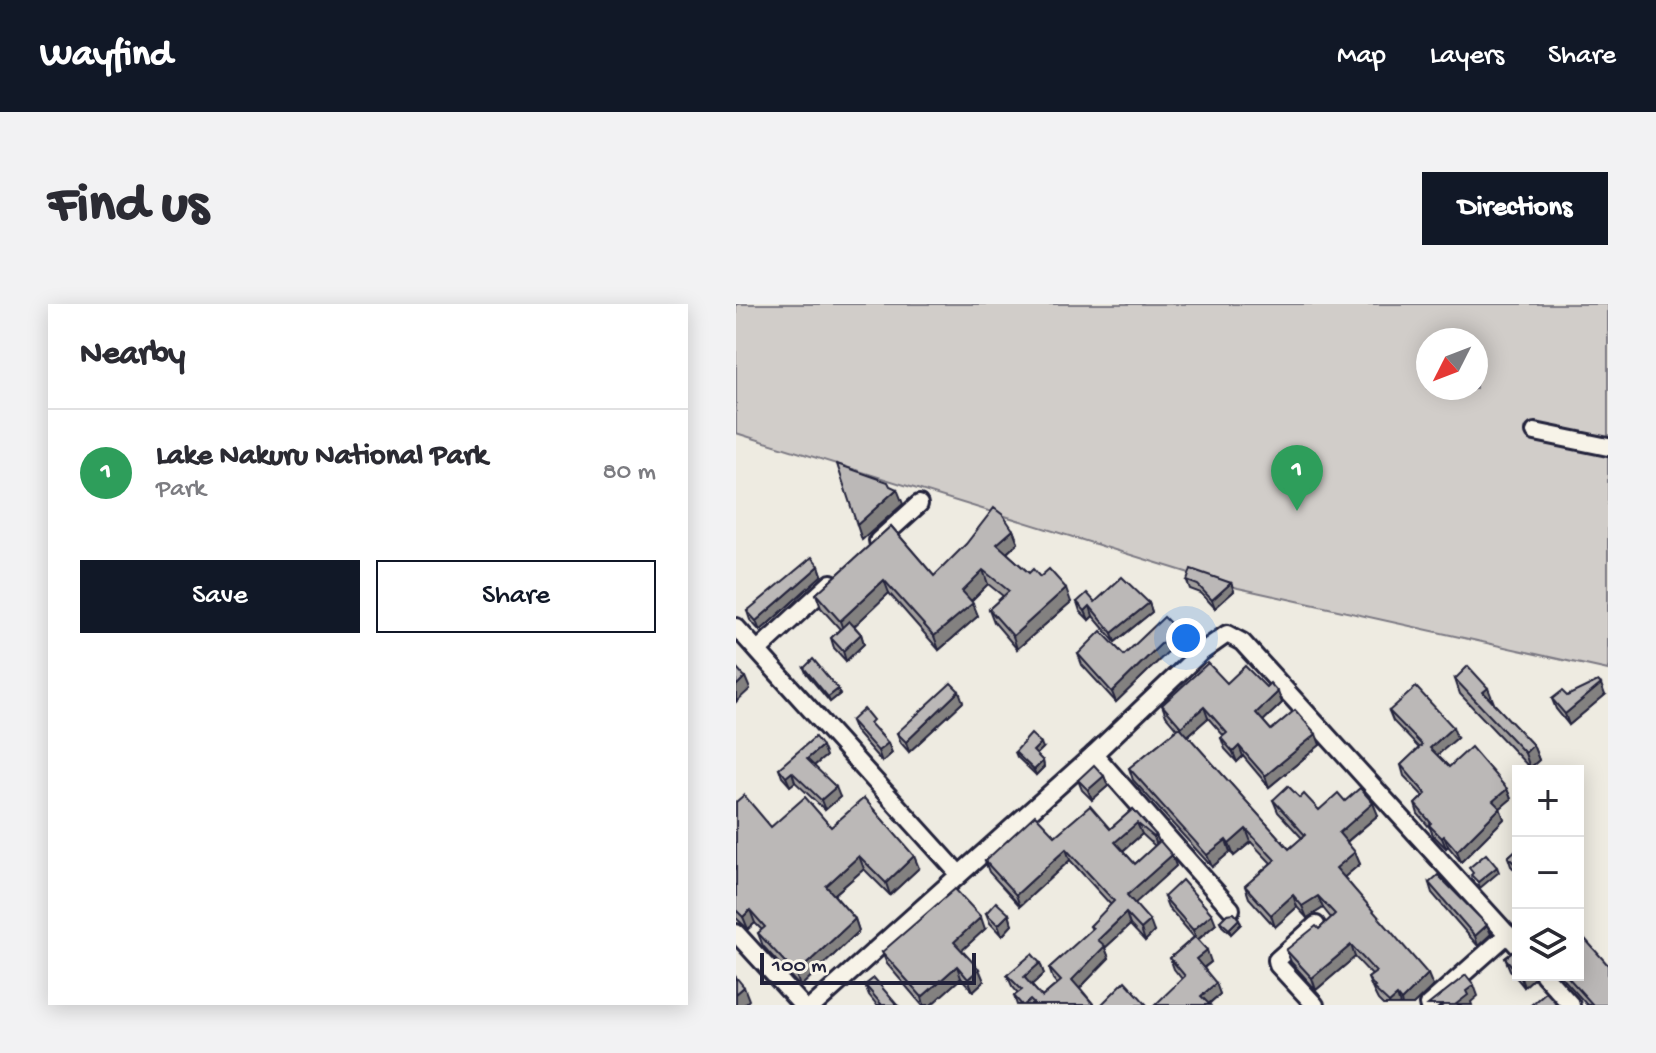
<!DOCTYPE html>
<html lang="en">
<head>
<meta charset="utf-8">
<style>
	:root { --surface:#fff; --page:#f2f2f3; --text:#2b2b33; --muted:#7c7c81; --line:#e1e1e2; --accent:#111827 }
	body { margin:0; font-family:"Gochi Hand",sans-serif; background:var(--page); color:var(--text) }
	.controls { position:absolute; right:24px; bottom:24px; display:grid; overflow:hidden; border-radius:0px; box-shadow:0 4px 20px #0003 }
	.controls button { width:72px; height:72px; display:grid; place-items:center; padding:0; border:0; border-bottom:2px solid var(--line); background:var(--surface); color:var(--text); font:40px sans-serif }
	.compass { position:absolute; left:680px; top:24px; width:72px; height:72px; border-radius:50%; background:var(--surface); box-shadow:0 4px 20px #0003; rotate:228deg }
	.scale { position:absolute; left:24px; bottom:20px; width:216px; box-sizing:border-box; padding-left:8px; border:4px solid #22223b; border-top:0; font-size:22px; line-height:28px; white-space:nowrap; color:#22223b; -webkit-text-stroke:6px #f7f3e8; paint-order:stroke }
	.you { position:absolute; left:450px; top:334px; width:28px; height:28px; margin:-20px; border:6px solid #fff; border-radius:50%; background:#1a73e8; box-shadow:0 0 0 12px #1a73e833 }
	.badge { display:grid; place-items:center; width:52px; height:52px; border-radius:50%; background:var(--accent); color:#fff; font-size:26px; font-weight:700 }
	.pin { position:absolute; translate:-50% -66px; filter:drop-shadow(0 2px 4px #0008) }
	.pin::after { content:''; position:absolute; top:42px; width:28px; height:24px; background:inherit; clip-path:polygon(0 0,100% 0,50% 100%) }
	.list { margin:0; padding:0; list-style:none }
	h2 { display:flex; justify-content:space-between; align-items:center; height:104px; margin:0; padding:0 32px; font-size:34px }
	h2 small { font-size:26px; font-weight:400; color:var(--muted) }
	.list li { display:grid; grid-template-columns:52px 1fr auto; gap:24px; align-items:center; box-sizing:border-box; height:128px; padding:0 32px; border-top:2px solid var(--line) }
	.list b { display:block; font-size:30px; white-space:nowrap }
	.list p { margin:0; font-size:26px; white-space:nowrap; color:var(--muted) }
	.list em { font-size:26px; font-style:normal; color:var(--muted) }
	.actions { display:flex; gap:16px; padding:24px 32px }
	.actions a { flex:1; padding:18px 0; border:2px solid var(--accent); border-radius:0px; text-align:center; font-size:28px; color:var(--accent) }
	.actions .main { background:var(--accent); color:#fff }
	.icon { flex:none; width:44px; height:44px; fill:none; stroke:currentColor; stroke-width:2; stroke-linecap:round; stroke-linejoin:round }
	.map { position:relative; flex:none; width:872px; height:701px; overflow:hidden; border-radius:0px }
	header { display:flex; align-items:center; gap:48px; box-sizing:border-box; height:112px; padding:0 40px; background:var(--accent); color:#fff }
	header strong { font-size:38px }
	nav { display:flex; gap:44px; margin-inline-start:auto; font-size:28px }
	.intro { display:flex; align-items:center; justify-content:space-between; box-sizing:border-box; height:192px; padding:0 48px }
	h1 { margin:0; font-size:56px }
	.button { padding:20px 36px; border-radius:0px; background:var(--accent); color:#fff; font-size:28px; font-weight:700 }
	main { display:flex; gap:48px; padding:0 48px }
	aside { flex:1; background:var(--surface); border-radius:0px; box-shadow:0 4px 20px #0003 }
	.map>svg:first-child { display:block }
</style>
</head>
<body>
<header>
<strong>Wayfind</strong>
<nav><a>Map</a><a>Layers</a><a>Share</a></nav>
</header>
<div class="intro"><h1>Find us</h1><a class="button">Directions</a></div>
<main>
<aside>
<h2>Nearby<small></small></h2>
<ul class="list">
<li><span class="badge" style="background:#2e9e5b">1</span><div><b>Lake Nakuru National Park</b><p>Park</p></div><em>80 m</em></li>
</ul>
<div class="actions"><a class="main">Save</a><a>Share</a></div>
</aside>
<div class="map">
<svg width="872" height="701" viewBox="0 0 872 701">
	<rect width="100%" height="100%" fill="#eeebe1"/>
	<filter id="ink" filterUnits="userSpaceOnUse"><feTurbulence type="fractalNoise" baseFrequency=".0125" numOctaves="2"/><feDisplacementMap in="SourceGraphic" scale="16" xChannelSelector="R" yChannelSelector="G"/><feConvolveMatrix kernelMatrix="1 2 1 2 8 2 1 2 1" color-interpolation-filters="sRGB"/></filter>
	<g filter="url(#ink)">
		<path fill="#d1cdc9" stroke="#7a7882" stroke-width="2" fill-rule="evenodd" d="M0,0H872V366L502,284L0,129ZM692,36H740V84H692Z"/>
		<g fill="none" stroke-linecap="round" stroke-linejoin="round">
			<g stroke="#22223b" stroke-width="22">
				<g id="minor">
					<path d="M799,128L872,143"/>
					<path d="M142,237L183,200"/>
					<path d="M0,323L223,570"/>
					<path d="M22,346L95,279"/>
					<path d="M358,450L495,605"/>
					<path d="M0,629L66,701"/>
					<path d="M808,671L835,701"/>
					<path d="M78,701L358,450L464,349L491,330L506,338L782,642"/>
					<path d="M579,701L542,661L541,656L580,621"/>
					<path d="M692,701L772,630"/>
				</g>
			</g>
			<use href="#minor" stroke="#f7f3e8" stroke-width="16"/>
		</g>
		<g fill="#a19e9d" stroke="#22223b" stroke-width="2" fill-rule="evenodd">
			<path d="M155,222L198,272L277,226L282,239L271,249L293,269L304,273L335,298L281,345L258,318L253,305L267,292L252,280L235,297L242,312L203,346L153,289L118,322L125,330L128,340L110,357L98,344L95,334L104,325L85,304L80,290Z"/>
			<path d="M83,262L86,271L24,327L14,316L11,307Z"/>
			<path d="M451,277L495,279L498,287L479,304L465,289L454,285Z"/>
			<path d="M341,298L413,299L416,308L379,338L357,312L353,316L344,307Z"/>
			<path d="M444,336L380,398L346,361L342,350L388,351Z"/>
			<path d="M68,364L102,385L104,390L94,398L70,369Z"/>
			<path d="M719,375L757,399L797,441L803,456L794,464L724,390Z"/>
			<path d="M869,391L833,421L820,405L816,395L831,392Z"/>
			<path d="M227,398L173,448L165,439L161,429Z"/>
			<path d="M546,399L527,417L535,426L584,441L533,483L507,452L501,458L489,445L485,434L488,432L472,414L452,432L553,545L566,534L542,508L537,496L564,494L583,506L609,497L642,511L611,538L624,560L608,573L697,682L677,701H647L642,696L637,686L632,674L636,671L619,653L580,686L555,658L550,646L583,625L595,614L587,604L571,614L561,603L539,623L513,594L509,582L535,559L515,538L498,552L494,548L476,563L397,476L393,464L441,425L430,412L426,401Z"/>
			<path d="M653,407L721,434L701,451L713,463L771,485L775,495L764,504L768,515L725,558L712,542L710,544L697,531L694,524L682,510L679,500L687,492L668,472L665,461L683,444L657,417Z"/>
			<path d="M115,417L141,426L152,439L156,449L146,458L119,427Z"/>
			<path d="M307,444L300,451L307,457L308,463L300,471L281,453L279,448Z"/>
			<path d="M90,452L78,462L104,493L89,506L59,478L54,482L46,473L43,464Z"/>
			<path d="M368,472L372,482L356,496L346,486L342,476Z"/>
			<path d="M0,498L35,523H95L183,564L154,591L128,565L98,591L119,615L123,627L64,683L27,642L22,629L26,626L19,619L12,625L0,614Z"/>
			<path d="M397,505L420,531L423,538L440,562L398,599L418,628L409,637L394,621L369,644L373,654L344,684L358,701H281L278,692L282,689L276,682L271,671L304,659L308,670L295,681L306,693L321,680L317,675L313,664L356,626L354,622L375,601L334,556L284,602L253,568L249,557L319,532L374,525ZM406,530L419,542L399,560L387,547Z"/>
			<path d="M782,544V569L775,562L772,553Z"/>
			<path d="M693,579L755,630L742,642L696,589Z"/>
			<path d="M428,593L480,620L462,636L475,658L468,664L484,690L473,700L446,675L438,665L434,654L458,633L432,603Z"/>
			<path d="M250,609L273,610L276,621L266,632L254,619Z"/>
			<path d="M503,615L505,620L495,630L486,622L484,617Z"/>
			<path d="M249,625L226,646L248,677L237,687L225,674L195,701H186L151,660L146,648Z"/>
			<path d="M782,644V671H799L798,674L788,683L774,666L769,654Z"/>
			<path d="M824,671H842L872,701H851Z"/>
			<path d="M129,681L161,701H141L133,691Z"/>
		</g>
		<g fill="#838180" stroke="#22223b" stroke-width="2">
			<path d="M161,185L167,200L126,236L121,221Z"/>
			<path d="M277,226L282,239L266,253L261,240Z"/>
			<path d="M83,262L86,271L24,327L20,317Z"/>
			<path d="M247,266L252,280L231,301L226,287Z"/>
			<path d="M148,276L153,289L109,331L104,317Z"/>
			<path d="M495,279L498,287L479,304L476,296Z"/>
			<path d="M330,284L335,298L281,345L277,332Z"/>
			<path d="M237,299L242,312L203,346L198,332Z"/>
			<path d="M413,299L416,308L379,338L376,329Z"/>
			<path d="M354,302L357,312L353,316L349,307Z"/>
			<path d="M440,325L444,336L380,398L376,388Z"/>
			<path d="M125,330L128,340L110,357L107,347Z"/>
			<path d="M9,373L14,385L0,398V382Z"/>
			<path d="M865,380L869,391L833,421L829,410Z"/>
			<path d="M752,384L758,399L747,388Z"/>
			<path d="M102,385L104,390L94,398L92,393Z"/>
			<path d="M223,387L227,398L173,448L170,438Z"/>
			<path d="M542,388L546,399L524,420L520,409Z"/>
			<path d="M468,403L472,414L449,434L445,423Z"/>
			<path d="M717,423L721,434L698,454L694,444Z"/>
			<path d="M580,430L584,441L533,483L529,472Z"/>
			<path d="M152,439L156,449L146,458L142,447Z"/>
			<path d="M305,439L307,444L298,453L297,447Z"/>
			<path d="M797,441L803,456L794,464L789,449Z"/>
			<path d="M86,442L90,452L74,465L71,455Z"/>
			<path d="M503,442L507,452L501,458L497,448Z"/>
			<path d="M307,457L308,463L300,471L298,466Z"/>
			<path d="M56,468L59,478L54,482L50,473Z"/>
			<path d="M368,472L372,482L356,496L352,486Z"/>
			<path d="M100,483L104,493L89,506L85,496Z"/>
			<path d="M771,485L775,495L761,507L757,497Z"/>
			<path d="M637,499L642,511L607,541L603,529Z"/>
			<path d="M764,504L768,515L725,558L721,547Z"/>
			<path d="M401,519L406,530L383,550L379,538Z"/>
			<path d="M510,525L515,538L498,552L493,540Z"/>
			<path d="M420,531L425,542L422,545L418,533Z"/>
			<path d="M708,532L712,542L710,544L706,534Z"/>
			<path d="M490,536L494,548L476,563L471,551Z"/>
			<path d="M330,545L334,556L284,602L280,591Z"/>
			<path d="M619,548L624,560L605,576L600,564Z"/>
			<path d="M436,551L440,562L395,603L391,591Z"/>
			<path d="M123,552L128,565L94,594L90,582Z"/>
			<path d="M178,552L183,564L154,591L150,579Z"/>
			<path d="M761,563L763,568L744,584L742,578Z"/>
			<path d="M557,591L561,603L539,623L535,611Z"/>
			<path d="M582,592L587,604L571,614L566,602Z"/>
			<path d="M14,606L19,619L12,625L7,613Z"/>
			<path d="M390,609L394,621L369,644L373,654L341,687L336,676L362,636Z"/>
			<path d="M273,610L276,621L266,632L262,621Z"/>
			<path d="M476,610L480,620L461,636L457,626Z"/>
			<path d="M245,613L249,625L222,650L218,638Z"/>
			<path d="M119,615L123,627L64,683L60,670Z"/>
			<path d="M503,615L505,620L495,630L493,625Z"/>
			<path d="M414,617L418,628L409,637L405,625Z"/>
			<path d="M751,621L755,630L742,642L739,632Z"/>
			<path d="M615,641L619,653L580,686L576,674Z"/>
			<path d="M471,646L475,658L464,666L460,655Z"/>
			<path d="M304,659L308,670L292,684L288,673Z"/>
			<path d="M221,662L225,674L195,701H188L186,693Z"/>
			<path d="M243,665L248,677L237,687L232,675Z"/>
			<path d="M692,670L697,682L677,701H666L665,697Z"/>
			<path d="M784,671H799L798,674L788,683Z"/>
			<path d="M480,679L484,690L471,701L465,692Z"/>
			<path d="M738,681L742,692L735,698L736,701H719L730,687Z"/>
			<path d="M8,683L13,696L8,701H0V690Z"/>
			<path d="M661,692L664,701H654L653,699Z"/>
		</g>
		<g fill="#bbb8b7" stroke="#22223b" stroke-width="2">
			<path d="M101,160L152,178L154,182L161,185L121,221Z"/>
			<path d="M258,204L267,211L277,226L261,240L293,269L297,265L304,273L313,265L330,284L277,332L253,305L273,287L247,266L226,287L237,299L198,332L148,276L104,317L80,290L155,222L198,272L230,240Z"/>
			<path d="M76,253L83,262L20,317L11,307Z"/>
			<path d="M455,265L495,279L476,296L462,281L451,277Z"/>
			<path d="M386,273L413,299L376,329L354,302L349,307L341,298L351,289L359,298Z"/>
			<path d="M428,313L440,325L376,388L342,350L365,327L388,351Z"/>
			<path d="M113,317L125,330L107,347L95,334Z"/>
			<path d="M77,355L102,385L92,393L68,364Z"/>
			<path d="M472,359L491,379L509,362L530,383L534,379L542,388L520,409L535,426L559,406L580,430L529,472L503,442L497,448L485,434L491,429L468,403L445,423L426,401Z"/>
			<path d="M732,362L752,384L747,388L797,441L789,449L719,375Z"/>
			<path d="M0,363L9,373L0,382Z"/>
			<path d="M862,377L865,380L829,410L816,395L826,387L831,392Z"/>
			<path d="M215,379L223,387L170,438L161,429Z"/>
			<path d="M680,383L717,423L694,444L713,463L735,443L771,485L757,497L764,504L721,547L708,532L706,534L693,521L695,519L679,500L690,490L665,461L686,441L653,407Z"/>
			<path d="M128,405L137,416L134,419L152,439L142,447L115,417Z"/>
			<path d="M444,423L553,545L569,531L537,496L552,482L564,494L568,490L583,506L602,489L609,497L624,484L637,499L603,529L619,548L600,564L692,670L665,697L661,692L653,699L637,684L639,683L632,674L640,668L615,641L576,674L550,646L580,622L583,625L599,610L582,592L566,602L557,591L535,611L509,582L539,556L510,525L493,540L490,536L471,551L393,464Z"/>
			<path d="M295,430L305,439L297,447L307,457L298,466L279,448Z"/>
			<path d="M79,433L86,442L71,455L100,483L85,496L56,468L50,473L43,464Z"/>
			<path d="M358,461L368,472L352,486L342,476Z"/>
			<path d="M8,491L35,523L69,493L95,523L128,494L178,552L150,579L123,552L90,582L119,615L60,670L22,629L29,623L14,606L7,613L0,606V498Z"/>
			<path d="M354,502L374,525L397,505L420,531L418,533L401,519L379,538L399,560L424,537L436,551L391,591L414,617L405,625L390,609L362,636L369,642L336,676L358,701H299L294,696L288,701H286L278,692L286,686L271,671L296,650L304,659L288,673L306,693L325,677L313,664L357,624L354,622L378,597L330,545L280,591L249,557L299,511L319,532Z"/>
			<path d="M782,544V563L772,553Z"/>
			<path d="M750,550L761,563L742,578L735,571L737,569L733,564Z"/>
			<path d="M702,571L751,621L739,632L693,579Z"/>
			<path d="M446,576L476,610L457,626L428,593Z"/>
			<path d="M219,585L245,613L218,638L243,665L232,675L221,662L186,693L146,648Z"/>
			<path d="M260,598L273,610L262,621L250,609Z"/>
			<path d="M498,609L503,615L493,625L484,617L491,610Z"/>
			<path d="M842,627L872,661V701H857L830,671H842Z"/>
			<path d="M459,633L471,646L460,655L480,679L465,692L474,701H419L449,672L434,654Z"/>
			<path d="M782,644V669L769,654Z"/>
			<path d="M730,671L738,681L730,687L732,691L719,701H692Z"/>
			<path d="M0,673L8,683L0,690Z"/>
			<path d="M138,674L161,701H146L129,681Z"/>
			<path d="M389,677L411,701H365Z"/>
			<path d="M810,688L822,701H795Z"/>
		</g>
	</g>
</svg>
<div class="controls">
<button>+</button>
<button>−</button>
<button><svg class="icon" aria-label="layers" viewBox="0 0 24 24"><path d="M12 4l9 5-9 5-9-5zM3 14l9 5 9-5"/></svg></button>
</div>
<svg class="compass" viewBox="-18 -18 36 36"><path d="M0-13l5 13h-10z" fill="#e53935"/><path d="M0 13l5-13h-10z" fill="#7c7c81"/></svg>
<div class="scale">100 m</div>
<div class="you"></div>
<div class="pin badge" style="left:561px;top:207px;background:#2e9e5b">1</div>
</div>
</main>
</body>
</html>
